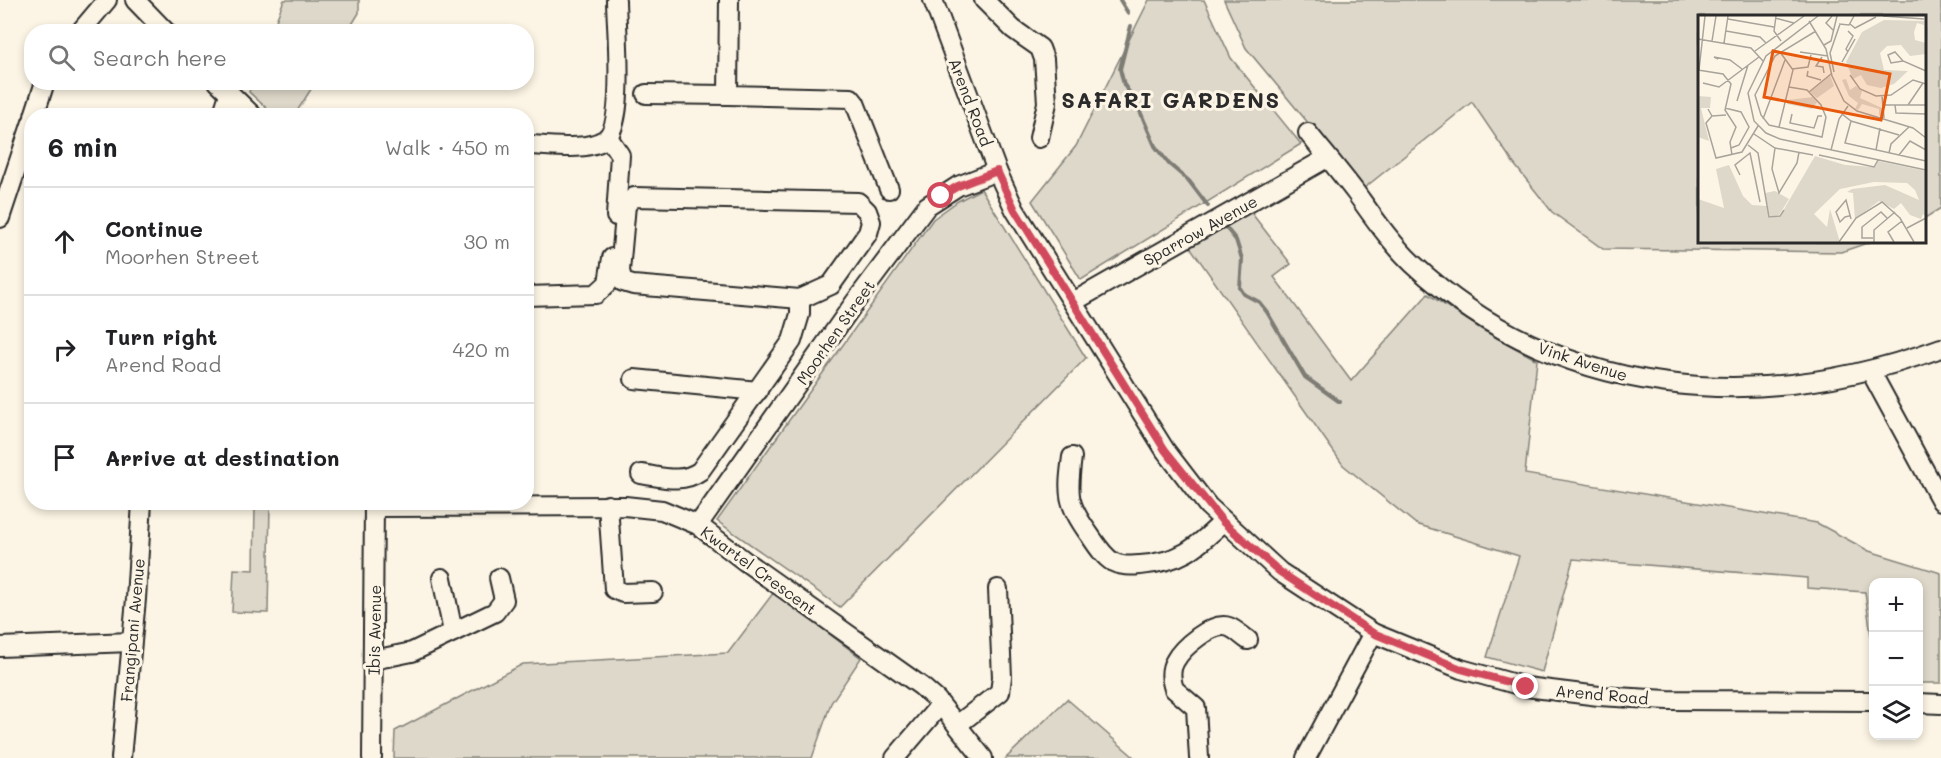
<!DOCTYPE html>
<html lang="en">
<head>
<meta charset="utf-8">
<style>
	:root { --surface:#fff; --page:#f2f2f2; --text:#202124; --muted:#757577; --line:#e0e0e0 }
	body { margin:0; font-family:Mali,sans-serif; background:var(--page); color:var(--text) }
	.controls { position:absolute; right:18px; bottom:18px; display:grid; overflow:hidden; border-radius:12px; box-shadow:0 3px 9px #0003 }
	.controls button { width:54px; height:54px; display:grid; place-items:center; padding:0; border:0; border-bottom:2px solid var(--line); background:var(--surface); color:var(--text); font:30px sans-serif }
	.stop { position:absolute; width:18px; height:18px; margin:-14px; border:4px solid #d1495b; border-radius:50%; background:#fff }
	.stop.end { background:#d1495b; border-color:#fff; box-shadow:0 2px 6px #0008 }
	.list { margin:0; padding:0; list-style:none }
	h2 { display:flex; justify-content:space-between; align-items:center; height:78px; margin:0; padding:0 24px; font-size:26px }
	h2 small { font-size:20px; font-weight:400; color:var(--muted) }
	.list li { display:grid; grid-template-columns:39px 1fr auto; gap:18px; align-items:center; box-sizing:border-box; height:108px; padding:0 24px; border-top:2px solid var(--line) }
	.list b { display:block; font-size:22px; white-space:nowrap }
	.list p { margin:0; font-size:20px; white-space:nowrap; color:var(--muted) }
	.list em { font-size:20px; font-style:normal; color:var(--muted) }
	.icon { flex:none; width:33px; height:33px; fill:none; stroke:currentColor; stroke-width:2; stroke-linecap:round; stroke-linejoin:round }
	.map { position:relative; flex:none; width:1941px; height:758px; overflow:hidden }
	.search { position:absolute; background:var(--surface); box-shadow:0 3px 9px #0003; left:24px; top:24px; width:510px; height:66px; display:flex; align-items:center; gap:15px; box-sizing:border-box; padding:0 21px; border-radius:24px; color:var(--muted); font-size:22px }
	.panel { position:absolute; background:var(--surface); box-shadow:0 3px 9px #0003; left:24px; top:108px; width:510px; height:402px; border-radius:24px }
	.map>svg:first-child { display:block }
</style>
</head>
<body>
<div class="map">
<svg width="1941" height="758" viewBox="0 0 1941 758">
	<rect width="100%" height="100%" fill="#fcf5e5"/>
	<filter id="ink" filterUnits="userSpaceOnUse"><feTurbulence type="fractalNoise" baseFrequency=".0167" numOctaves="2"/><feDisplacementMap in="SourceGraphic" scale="12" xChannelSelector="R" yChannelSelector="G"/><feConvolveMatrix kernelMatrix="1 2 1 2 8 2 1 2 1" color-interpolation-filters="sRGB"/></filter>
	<g filter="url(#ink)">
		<g fill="#ded8ca" stroke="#84827a" stroke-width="1.5">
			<path d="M284,0H359V13L348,31H272Z"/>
			<path d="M1149,0H1204L1231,58L1301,144L1081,280L1032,201L1076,146Z"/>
			<path d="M1224,0H1941V208L1925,218L1924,16H1700V242H1870L1841,252L1603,249L1552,212L1514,164L1472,102L1363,189L1246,48Z"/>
			<path d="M252,83V82L315,83L294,116L274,115L249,92Z"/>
			<path d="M981,189L1086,358L840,607L717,521L933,219L958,201Z"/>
			<path d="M1246,206L1291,264L1274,277L1351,381L1428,294L1481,329L1537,360L1525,474L1817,523L1869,551L1941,573V683H1919L1918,582H1874L1873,650L1865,592L1807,588V578L1573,559L1542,672L1487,657L1519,556L1416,524L1343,465L1186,241Z"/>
			<path d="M255,503H270L268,613L232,612L234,569L254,570Z"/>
			<path d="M774,592L861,658L831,703L812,758H394L395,731L523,664L728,653Z"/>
			<path d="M1067,699L1135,758H1006Z"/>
		</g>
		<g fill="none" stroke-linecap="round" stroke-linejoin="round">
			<g stroke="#7d7b74" stroke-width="4">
				<path d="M1120,0L1128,13"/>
				<path d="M1131,26L1120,69L1124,85L1136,102L1155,146L1169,164L1189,181L1208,206"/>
				<path d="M1223,224L1236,240L1242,259L1240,288L1244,294L1259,302L1267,312L1305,377L1340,402"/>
			</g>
			<g stroke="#2b2b2b" stroke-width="22">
				<g id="minor">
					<path d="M135,0L166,32"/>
					<path d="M729,0L728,95L851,98L855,103L889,189"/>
					<path d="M933,0L997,171L1015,210L1165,450L1208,506L1280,572L1373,633L1461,669L1526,687L1599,696L1668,700L1874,701"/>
					<path d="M984,0L1013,29L1040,48L1044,59L1047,103L1039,138"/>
					<path d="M80,32L107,0"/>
					<path d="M218,82L253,116"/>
					<path d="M646,94L728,95"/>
					<path d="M34,116L45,82"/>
					<path d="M222,116L229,94"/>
					<path d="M1308,133C1324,153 1341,173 1356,193C1374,218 1391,243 1413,264C1561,401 1759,415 1941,348"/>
					<path d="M608,137L620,155L616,216"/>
					<path d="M526,145C549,145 584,152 604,140C627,127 616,26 616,0"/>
					<path d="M634,197L858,202L867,211L871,222L868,233L831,285L800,299L633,285L623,282L620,271L626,205Z"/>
					<path d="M0,218L32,122"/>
					<path d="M526,296L596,294L608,283L612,258"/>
					<path d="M1073,302L1327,158"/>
					<path d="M1871,372L1941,501"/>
					<path d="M634,379L758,391"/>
					<path d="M1072,457C1067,494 1067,504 1089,534C1096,544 1103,556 1113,562C1121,566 1131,566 1140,565C1180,562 1195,549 1223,522"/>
					<path d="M641,474C662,477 682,484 700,471L792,341L800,314V299"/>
					<path d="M608,505L614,589L623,593L653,592"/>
					<path d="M374,507L625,506L662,510L698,525L746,562L921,686L937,700L983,758"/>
					<path d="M698,525L855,302L927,206L958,186L997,171"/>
					<path d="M442,578L453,632"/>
					<path d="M0,647L131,642"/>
					<path d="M373,660L412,652L495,612L504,600L499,578"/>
					<path d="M1918,703L1941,704"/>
					<path d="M957,725L1000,692L1002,677L998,589"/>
					<path d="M121,758L136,599L142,502"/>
					<path d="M372,758L374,502"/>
					<path d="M895,758L940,705"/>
					<path d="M1199,758L1196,708L1174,689C1171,680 1170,669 1175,661C1182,648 1212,621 1229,627C1235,629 1242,636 1248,640"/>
					<path d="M1306,758L1373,633"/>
				</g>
			</g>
			<use href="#minor" stroke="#fcf5e5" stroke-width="18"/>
		</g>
	</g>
	<g fill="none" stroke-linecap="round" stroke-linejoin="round" filter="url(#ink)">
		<path stroke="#d1495b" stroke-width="8" d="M941,196L958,186L997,171L1015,210L1165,450L1223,522L1280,572L1373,633L1461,669L1526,687"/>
	</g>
	<g text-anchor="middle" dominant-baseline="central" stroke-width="6" stroke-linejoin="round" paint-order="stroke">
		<g font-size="16" fill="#2b2b2b" stroke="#fcf5e5">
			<text transform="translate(971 102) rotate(69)">Arend Road</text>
			<text transform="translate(1200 230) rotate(-29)">Sparrow Avenue</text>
			<text transform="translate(835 332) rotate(-55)">Moorhen Street</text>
			<text transform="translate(1583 361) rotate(18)">Vink Avenue</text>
			<text transform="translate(759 570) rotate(36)">Kwartel Crescent</text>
			<text transform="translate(132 630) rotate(-85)">Frangipani Avenue</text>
			<text transform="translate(374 630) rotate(-89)">Ibis Avenue</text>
			<text transform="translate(1602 694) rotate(5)">Arend Road</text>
		</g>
		<g font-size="22" font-weight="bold" letter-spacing="1.5" fill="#2b2b2b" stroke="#fcf5e5">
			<text x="1171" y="99">SAFARI GARDENS</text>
		</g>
	</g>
	<g transform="translate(1698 15)">
		<rect width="228" height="228" fill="#fcf5e5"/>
		<path d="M186,5L226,6V10L219,8L216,17L217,25L228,28V39L212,41L203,30L189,31L182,38L186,55L210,56L196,69L183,73L169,70L163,60L155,64L148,47L164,17ZM132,60L136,71L119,83L112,77ZM148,64L152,75L158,71L164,76L162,83L186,94L185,101L181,100V94L164,89L160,95L157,94L160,88L151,81L144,65ZM0,81L13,82L12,93H3L11,126L0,122ZM115,82L119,87L114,94L89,89L90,85ZM117,141L147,150L176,152L180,146L228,156V202L225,199L223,204L212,200L203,188L196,194L181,186L157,204L155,178L149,177L154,174L187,170L221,185L217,175L209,168L176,167L142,174L116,199L129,212L132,194L142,227H0V184L26,193L18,154L31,150L45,181L54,190L69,191L71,203L82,201ZM77,176L91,184L81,200L72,202L67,178Z" fill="#ded8ca"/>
		<path fill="none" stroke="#a8a49b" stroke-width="1.5" d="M78,1L76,16L83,26M120,1L68,41L50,78L56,106L68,118L82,124L228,155M134,1L128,8L136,16M185,1L226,4M77,3L96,8M30,4L76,12M111,6L128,34L134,61L146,86L159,96L215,113L228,123M141,9L151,10L156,1M152,9L157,13L178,2M28,16L62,22L68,28M150,16L155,21L148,34L150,37M0,24L53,33L65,46M14,26L18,1M26,28L30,1M126,30L133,26L139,1M57,36L106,1M102,37L130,41M124,42L118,51L125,52L126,58M20,44L16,42L32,45L44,54M205,46L193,48L190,40L197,37L205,46L228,56M144,47L157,24M94,54L110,52L113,40M0,55L25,59L33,69L27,95L38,112L32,127L34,140M1,55L7,1M110,56L109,61L123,65M136,57L132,38L142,9M152,60L162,74L178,81L193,80L215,65L228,69M5,68L21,72L61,42M91,72L109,75L123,90L128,102L124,122L71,110L63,100L57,80L77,41L118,16M111,77L133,59M184,81L186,103M39,86L50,50M187,90H228M197,90L198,98L228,99M210,90L225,68M27,93L43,97L51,112L41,130L33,133M10,94L14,101L28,100M94,99L92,108L116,113L120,101H124M144,99L153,106L201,120M14,101L8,108L18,143L44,137L60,111M65,104L87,45M153,106L147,128L228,146M81,112L95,55L82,37M56,119L77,133L115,140M50,130L60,138L71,202L82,201L86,195M77,133L74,154L81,178L99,148L101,137M133,135L141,104L150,91M178,135L182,113M191,138L193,129L211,112M121,140L176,152L180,145M201,140L212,126L228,135M42,160L37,150L52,138L62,187M152,201H151L147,202L142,207L138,197L148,185L153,204M209,213L228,203M175,223H164V212L183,197L189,203M141,227L158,203L184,187L202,203L216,227M176,227V215L197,197M196,227L190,217L204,206"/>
		<path fill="#e8590c" fill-opacity="0.15" stroke="#e8590c" stroke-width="3" d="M75,36L192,59L183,105L66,82Z"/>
		<rect width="228" height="228" fill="none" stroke="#2b2b2b" stroke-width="3"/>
	</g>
</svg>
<div class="controls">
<button>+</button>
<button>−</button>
<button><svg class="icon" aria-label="layers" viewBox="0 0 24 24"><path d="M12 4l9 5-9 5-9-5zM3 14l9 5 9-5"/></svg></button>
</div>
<div class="stop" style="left:941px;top:196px"></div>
<div class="stop end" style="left:1526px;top:687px"></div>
<div class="search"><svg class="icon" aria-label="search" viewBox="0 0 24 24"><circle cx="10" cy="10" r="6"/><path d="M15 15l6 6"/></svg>Search here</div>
<section class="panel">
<h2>6 min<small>Walk · 450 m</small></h2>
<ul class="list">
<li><svg class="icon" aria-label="ahead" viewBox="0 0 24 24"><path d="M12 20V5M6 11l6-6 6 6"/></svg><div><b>Continue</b><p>Moorhen Street</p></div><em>30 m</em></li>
<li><svg class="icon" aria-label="right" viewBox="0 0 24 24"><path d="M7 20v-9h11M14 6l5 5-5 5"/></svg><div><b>Turn right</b><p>Arend Road</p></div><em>420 m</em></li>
<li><svg class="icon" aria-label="arrive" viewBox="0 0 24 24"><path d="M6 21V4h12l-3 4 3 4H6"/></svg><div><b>Arrive at destination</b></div></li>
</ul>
</section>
</div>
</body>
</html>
